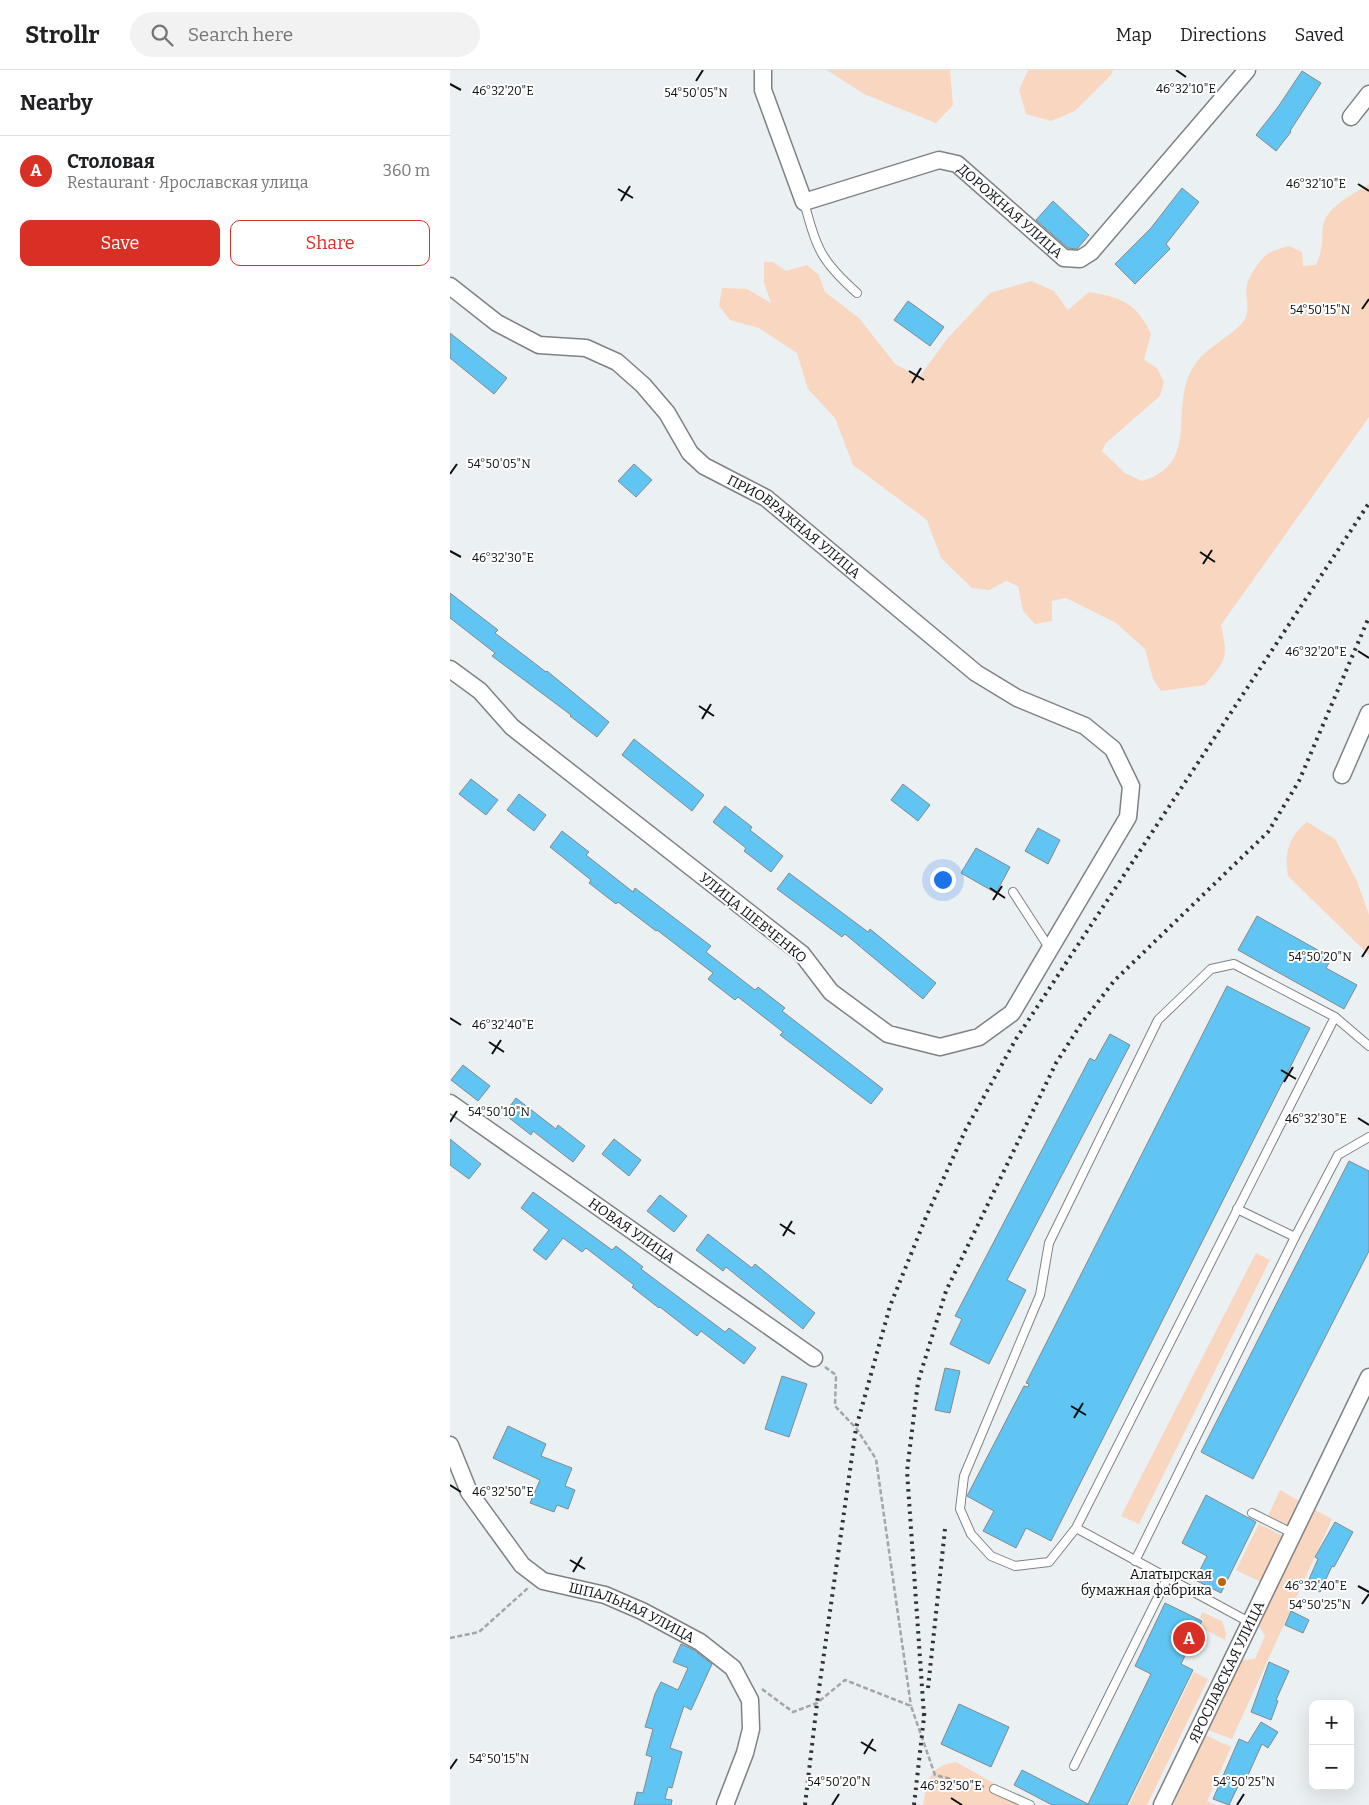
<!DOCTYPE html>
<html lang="en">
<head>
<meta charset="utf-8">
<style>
	:root { --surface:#fff; --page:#f2f2f2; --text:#202124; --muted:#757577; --line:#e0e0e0; --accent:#d93025 }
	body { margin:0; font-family:Bitter,serif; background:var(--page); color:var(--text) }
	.controls { position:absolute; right:15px; bottom:15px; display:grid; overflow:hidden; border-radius:10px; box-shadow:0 5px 20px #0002 }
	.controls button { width:45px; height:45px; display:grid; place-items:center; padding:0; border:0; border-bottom:1px solid var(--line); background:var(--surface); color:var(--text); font:25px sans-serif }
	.you { position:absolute; left:492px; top:809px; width:18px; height:18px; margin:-12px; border:4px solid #fff; border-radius:50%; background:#1a73e8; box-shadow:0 0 0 8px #1a73e833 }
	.badge { display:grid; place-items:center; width:32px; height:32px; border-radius:50%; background:var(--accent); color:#fff; font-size:16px; font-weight:700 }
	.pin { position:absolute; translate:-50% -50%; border:2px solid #fff; box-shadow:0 1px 5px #0006 }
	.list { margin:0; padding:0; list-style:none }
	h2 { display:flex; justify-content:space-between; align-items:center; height:65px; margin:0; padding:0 20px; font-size:21px }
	h2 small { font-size:16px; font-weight:400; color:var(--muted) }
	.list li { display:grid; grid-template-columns:32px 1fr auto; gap:15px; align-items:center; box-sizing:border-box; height:70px; padding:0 20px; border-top:1px solid var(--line) }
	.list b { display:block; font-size:19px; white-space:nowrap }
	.list p { margin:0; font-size:16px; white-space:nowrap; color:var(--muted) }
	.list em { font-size:16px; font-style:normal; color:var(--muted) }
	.actions { display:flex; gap:10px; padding:15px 20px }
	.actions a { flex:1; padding:11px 0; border:1px solid var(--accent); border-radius:10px; text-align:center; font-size:18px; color:var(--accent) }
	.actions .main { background:var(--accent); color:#fff }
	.icon { flex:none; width:28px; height:28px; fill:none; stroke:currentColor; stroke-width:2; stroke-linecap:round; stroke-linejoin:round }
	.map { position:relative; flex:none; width:919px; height:1735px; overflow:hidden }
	header { display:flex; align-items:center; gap:30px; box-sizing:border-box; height:70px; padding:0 25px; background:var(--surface); border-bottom:1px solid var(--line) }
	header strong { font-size:24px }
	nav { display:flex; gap:28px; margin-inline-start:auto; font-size:18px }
	.search { width:350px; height:45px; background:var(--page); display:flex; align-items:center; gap:12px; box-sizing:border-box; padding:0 18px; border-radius:28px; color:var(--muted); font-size:19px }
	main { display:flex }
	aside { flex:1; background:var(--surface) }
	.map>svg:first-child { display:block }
</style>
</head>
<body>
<header>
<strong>Strollr</strong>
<div class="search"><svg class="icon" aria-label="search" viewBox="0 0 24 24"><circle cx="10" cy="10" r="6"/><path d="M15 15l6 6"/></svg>Search here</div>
<nav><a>Map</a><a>Directions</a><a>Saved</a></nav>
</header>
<main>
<aside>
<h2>Nearby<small></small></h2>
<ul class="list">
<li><span class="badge">A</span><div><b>Столовая</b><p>Restaurant · Ярославская улица</p></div><em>360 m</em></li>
</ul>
<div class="actions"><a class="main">Save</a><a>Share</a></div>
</aside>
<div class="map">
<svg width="919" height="1735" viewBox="0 0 919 1735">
	<rect width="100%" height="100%" fill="#ebf0f2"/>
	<g fill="#f9d6c0">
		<path d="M377,0H500L503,35L486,53L414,24Z"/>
		<path d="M578,0H663L661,5L625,41L601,51L576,44L569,20Z"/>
		<path d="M919,114V347L771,555C778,588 777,589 755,615L711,621L703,609L695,579L666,553L616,528L602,531V551L585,554L573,541L568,516L556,511L539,520L522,518L491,488L477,450L403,395L385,348L358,319L347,283L309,258L280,250L269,236L272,218L297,219L321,233L314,213V192H323L336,201L357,195L369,205L375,222L409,248L446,295L470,306L497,269L540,223L581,211L604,221L618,240L639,222C672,228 686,232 701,264L694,290L707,298L714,312L710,326L656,373L652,381L675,403L692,411C753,393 717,337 744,296C756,277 779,268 793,252C802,241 794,228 797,215C798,208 809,191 815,186C820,181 832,178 839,176L852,182L853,196L866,195C874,177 871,174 873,156C876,137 904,124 919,114Z"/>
		<path d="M857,752L885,769L907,811L919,845V885L838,806C834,783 839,766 857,752Z"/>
		<path d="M806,1183L820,1190L689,1454L671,1446Z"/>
		<path d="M830,1420L851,1432L839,1456L818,1446Z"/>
		<path d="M860,1437L882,1449L782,1669L758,1660L792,1590L805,1589L815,1566L807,1553Z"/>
		<path d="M809,1454L833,1466L811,1512L786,1500Z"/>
		<path d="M752,1542L772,1551L776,1563L775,1570L750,1557L754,1550L750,1548Z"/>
		<path d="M744,1602L758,1609L697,1735H679Z"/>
		<path d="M755,1665L781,1677L757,1731L765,1735H723Z"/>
		<path d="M506,1692L583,1735H473C477,1711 479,1696 506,1692Z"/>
	</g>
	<g fill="#60c5f2" stroke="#85898b">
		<path d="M852,1L871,13L840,61L841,62L826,81L806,65L828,37Z"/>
		<path d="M732,118L749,132L716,174L720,179L685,214L665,194L701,158Z"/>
		<path d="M603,131L639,165L627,179L618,178L586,150Z"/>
		<path d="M458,231L494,257L480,276L444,250Z"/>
		<path d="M0,263L57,308L44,324L0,288Z"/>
		<path d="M184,394L202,410L186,427L168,411Z"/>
		<path d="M0,523L48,560L45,563L96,602L97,601L159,652L147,667L120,646L121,645L42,586L45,583L0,548Z"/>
		<path d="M184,669L254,725L242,741L172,685Z"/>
		<path d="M21,709L48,730L36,745L9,724Z"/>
		<path d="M453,714L480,735L468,751L441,730Z"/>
		<path d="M69,724L96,745L84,761L57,740Z"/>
		<path d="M275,736L302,757L300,760L333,786L321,802L294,781L296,778L263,752Z"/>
		<path d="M588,758L610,770L598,794L575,781Z"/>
		<path d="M112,761L139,782L136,785L183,822L185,818L261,876L256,882L305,920L308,917L335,938L332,941L433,1019L421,1034L330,965L333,962L288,927L285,930L258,909L263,903L207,860L206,861L168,832L166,834L139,813L141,810L100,777Z"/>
		<path d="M526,778L560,797L546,823L511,803Z"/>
		<path d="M339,803L418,862L420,859L486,913L473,929L395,864L392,867L327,819Z"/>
		<path d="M807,846L882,888L876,898L907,915L894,939L788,880Z"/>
		<path d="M777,916L860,958L601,1471L576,1458L566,1478L533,1461L544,1441L517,1426L574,1316L578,1317L579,1314L576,1313Z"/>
		<path d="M660,964L680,975L557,1210L576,1220L539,1294L500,1274L512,1249L505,1246L640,988L645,991Z"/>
		<path d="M13,995L40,1016L28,1031L1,1010Z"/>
		<path d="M66,1028L106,1059L108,1055L135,1076L123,1092L83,1061L81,1065L54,1044Z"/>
		<path d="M0,1069L31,1094L19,1109L0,1095Z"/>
		<path d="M164,1069L191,1090L179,1106L152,1084Z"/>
		<path d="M899,1091L919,1101V1181L803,1409L751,1382Z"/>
		<path d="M83,1122L162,1180L166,1176L193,1197L191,1199L275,1262L279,1258L306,1278L294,1294L251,1261L247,1266L210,1237L209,1238L182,1217L184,1215L136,1178L132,1182L113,1168L96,1190L83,1180L99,1160L71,1138Z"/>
		<path d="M210,1125L237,1146L224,1162L197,1141Z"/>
		<path d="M258,1164L302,1198L305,1194L365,1243L353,1259L276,1197L273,1201L246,1180Z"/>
		<path d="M495,1298L510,1301L500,1343L485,1340Z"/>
		<path d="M332,1306L357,1314L339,1367L315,1359Z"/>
		<path d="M58,1356L96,1374L91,1386L122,1398L115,1416L125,1420L118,1439L107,1435L104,1442L80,1433L90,1410L43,1388Z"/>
		<path d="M756,1425L806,1452L771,1523L745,1510L757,1486L732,1473Z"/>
		<path d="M885,1452L903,1462L884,1497L882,1496L870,1522L856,1516L868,1489L865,1487Z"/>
		<path d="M715,1533L752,1551L731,1594L743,1600L677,1735H602L564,1715L572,1700L638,1734L701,1604L685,1596Z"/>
		<path d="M841,1541L859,1550L853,1563L835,1555Z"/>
		<path d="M231,1574L244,1580L262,1594L241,1640L234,1636L220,1678L232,1682L222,1718L218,1717L215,1729L222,1730L221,1735H184L187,1722L193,1723L202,1687L196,1685L203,1659L195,1657L205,1624L211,1612L228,1620L238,1598L223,1592Z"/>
		<path d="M819,1592L839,1601L826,1630L828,1631L821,1650L801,1642Z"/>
		<path d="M509,1634L559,1657L541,1697L491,1674Z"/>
		<path d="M811,1652L828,1662L818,1678L812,1674L798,1705L794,1704L779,1735L763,1729L789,1669L798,1673Z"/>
	</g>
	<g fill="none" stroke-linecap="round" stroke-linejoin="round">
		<g stroke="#7e8284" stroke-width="10">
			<g id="service">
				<path d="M354,132C367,179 370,190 407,223"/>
				<path d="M563,822L600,879"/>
				<path d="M885,947L919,976"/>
				<path d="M787,1139L845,1167L888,1085L919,1067"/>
				<path d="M802,1443L842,1463"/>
				<path d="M626,1458L599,1492L565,1496L541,1486L521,1464L510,1439L514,1406L590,1225L599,1173L708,950L761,899L784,894L885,947L626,1458L799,1552"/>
				<path d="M685,1491L845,1167"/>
				<path d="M624,1696L717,1509"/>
				<path d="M544,1719L580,1735"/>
			</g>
		</g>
		<g stroke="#7e8284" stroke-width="19">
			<g id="minor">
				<path id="s1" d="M313,0V20L354,132L489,90L507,94L614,188L630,189L641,182L797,0"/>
				<path d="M901,47L919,24"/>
				<path id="s2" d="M0,216L47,253L89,275L136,278L167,292L193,315L217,343L240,383L254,396L316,428L526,603L567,628L635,656L663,679L681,716L678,747L562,943L529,967L490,977L438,964L381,922L352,884L62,657L30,621L0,599"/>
				<path d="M892,705L919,643"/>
				<path id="s3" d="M0,1033L364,1288"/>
				<path id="s4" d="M0,1375L19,1422L72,1495L93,1511L155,1525L192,1541L250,1572L283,1598L300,1630L301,1659L295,1683L275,1735"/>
				<path id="s5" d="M712,1735L919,1307"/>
			</g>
		</g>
		<g stroke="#a2a6a8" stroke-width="2.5" stroke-dasharray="5 2.5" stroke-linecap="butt">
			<path d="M375,1297L386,1305L385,1336L406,1358L426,1389L461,1636"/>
			<path d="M0,1568L29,1562L78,1518"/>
			<path d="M312,1619L343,1642L367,1633L395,1610L461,1636L485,1705L534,1717"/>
		</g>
		<use href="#service" stroke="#fff" stroke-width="8"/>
		<use href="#minor" stroke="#fff" stroke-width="16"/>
		<g stroke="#303233" stroke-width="4" stroke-dasharray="2.5 5" stroke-linecap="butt">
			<path d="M478,1618L495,1459"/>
			<path d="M474,1646L457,1401L468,1312L496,1221L606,993L631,954L664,911L818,762L849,711L919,547"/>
			<path d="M355,1735L367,1633L406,1358L440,1236L476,1147L516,1059L566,969L919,433"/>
			<path d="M464,1735L475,1638"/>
		</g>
	</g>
	<path fill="none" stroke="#0d0f10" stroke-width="2" d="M726,0L736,7M246,11L253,0M0,14L11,20M908,114L919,121M168,119L183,128M171,131L180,116M912,239L919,229M459,301L474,310M462,313L471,298M0,404L7,394M0,481L11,487M750,482L765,492M753,494L762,480M908,581L919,588M249,636L264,646M252,649L261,634M540,818L555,828M543,830L552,816M912,887L919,876M0,948L11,955M39,972L54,982M42,984L51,970M831,1000L846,1009M834,1012L843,997M908,1048L919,1055M0,1052L7,1041M330,1154L345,1164M333,1166L342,1151M621,1336L636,1345M624,1348L633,1333M0,1415L11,1422M120,1490L135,1499M123,1502L132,1487M908,1516L919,1522M912,1534L919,1524M411,1672L426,1681M414,1684L423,1669M0,1699L7,1689M501,1728L512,1735M382,1735L389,1724M787,1735L794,1724"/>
	<circle fill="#bf6214" stroke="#fff" stroke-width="2" cx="772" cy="1512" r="5"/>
	<g text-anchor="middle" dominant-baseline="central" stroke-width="4" stroke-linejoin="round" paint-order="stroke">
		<g font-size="14" fill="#0d0f10" stroke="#fff">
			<text stroke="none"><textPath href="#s1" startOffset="370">ДОРОЖНАЯ УЛИЦА</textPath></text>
			<text stroke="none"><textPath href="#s2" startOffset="434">ПРИОВРАЖНАЯ УЛИЦА</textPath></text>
			<text transform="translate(303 848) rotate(39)">УЛИЦА ШЕВЧЕНКО</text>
			<text stroke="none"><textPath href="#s3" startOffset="222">НОВАЯ УЛИЦА</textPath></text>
			<text stroke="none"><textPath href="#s4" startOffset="262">ШПАЛЬНАЯ УЛИЦА</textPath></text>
			<text stroke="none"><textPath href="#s5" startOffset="148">ЯРОСЛАВСКАЯ УЛИЦА</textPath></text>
		</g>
		<g font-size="14" fill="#0d0f10" stroke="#fff" text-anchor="end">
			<text x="762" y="1504">Алатырская<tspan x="762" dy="16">бумажная фабрика</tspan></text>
		</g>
	</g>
	<g font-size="12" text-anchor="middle" fill="#0d0f10" stroke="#fff" stroke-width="4" stroke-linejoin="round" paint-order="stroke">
		<text x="736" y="23">46°32'10"E</text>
		<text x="53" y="25">46°32'20"E</text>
		<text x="246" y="27">54°50'05"N</text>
		<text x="866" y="118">46°32'10"E</text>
		<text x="870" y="244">54°50'15"N</text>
		<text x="49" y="398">54°50'05"N</text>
		<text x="53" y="492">46°32'30"E</text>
		<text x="866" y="586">46°32'20"E</text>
		<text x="870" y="891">54°50'20"N</text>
		<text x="53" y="959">46°32'40"E</text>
		<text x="49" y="1046">54°50'10"N</text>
		<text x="866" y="1053">46°32'30"E</text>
		<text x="53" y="1426">46°32'50"E</text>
		<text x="866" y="1520">46°32'40"E</text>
		<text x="870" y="1539">54°50'25"N</text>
		<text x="49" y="1693">54°50'15"N</text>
		<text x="389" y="1716">54°50'20"N</text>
		<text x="794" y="1716">54°50'25"N</text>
		<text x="501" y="1720">46°32'50"E</text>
	</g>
</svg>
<div class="controls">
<button>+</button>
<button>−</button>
</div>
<div class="you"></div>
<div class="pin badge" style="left:739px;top:1568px">A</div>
</div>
</main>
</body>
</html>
